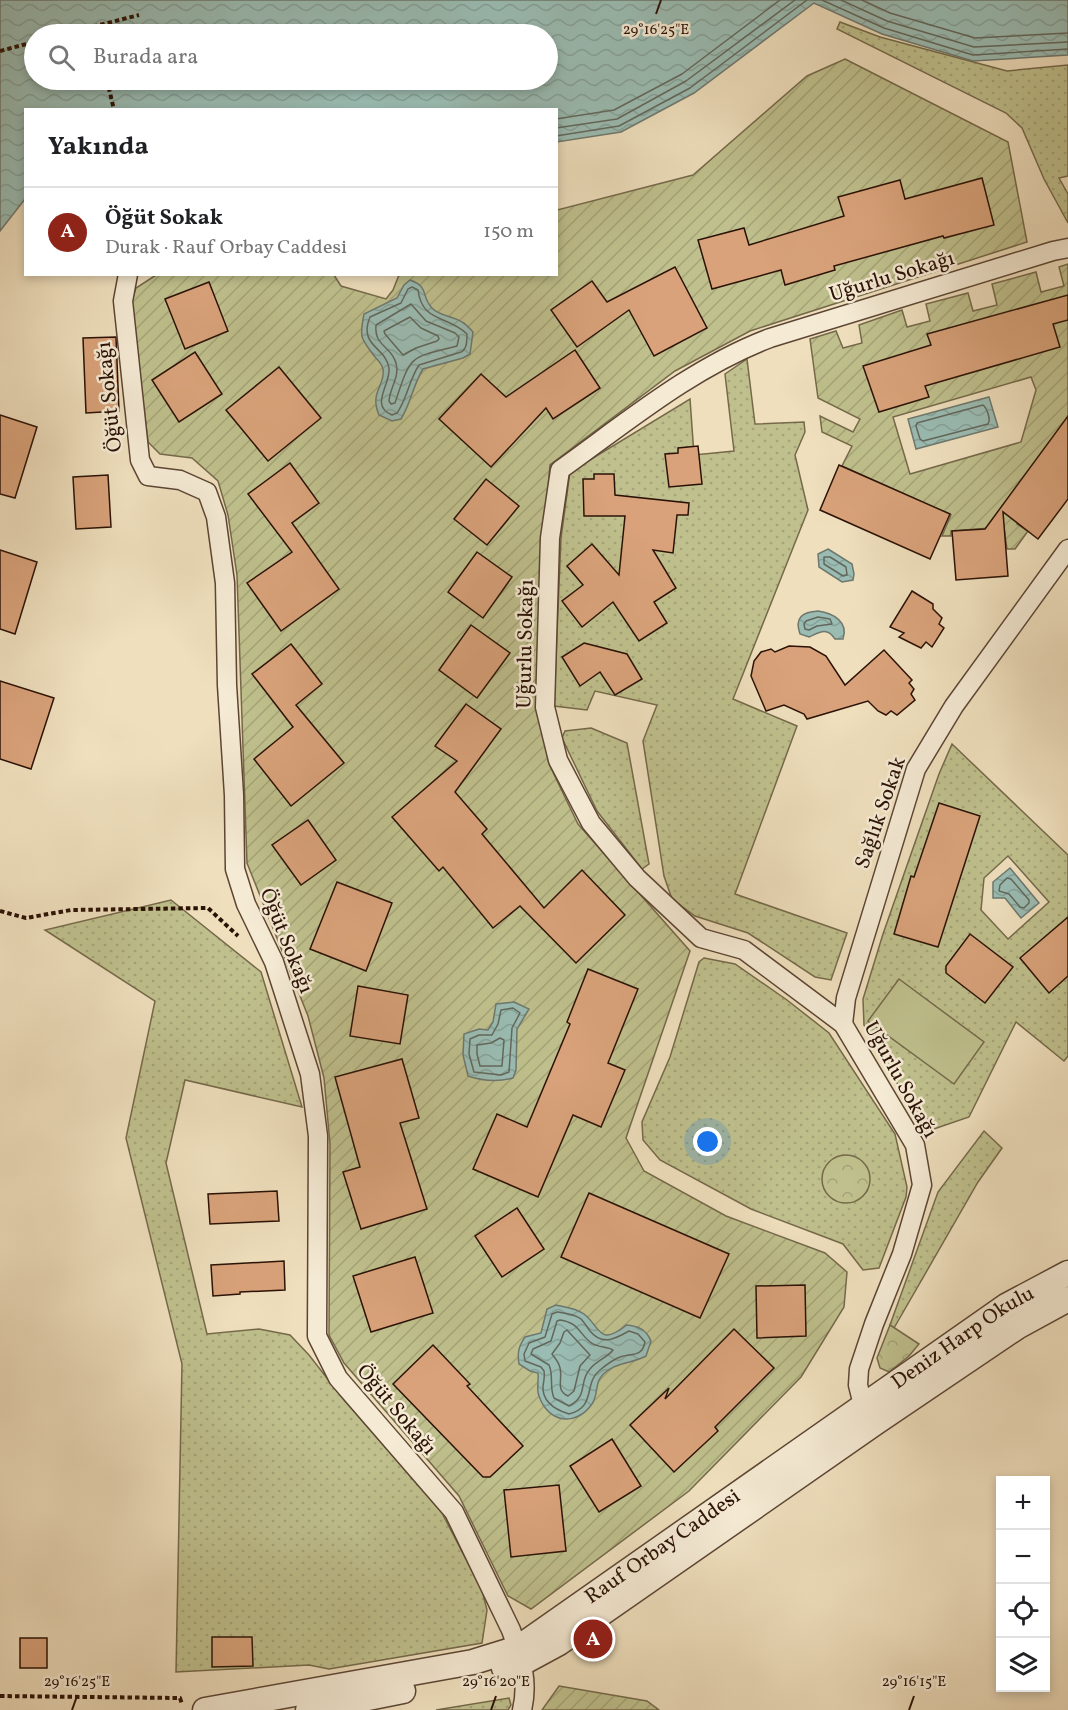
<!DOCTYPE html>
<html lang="tr">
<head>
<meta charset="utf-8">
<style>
	:root { --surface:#fff; --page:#f2f2f2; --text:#202124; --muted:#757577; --line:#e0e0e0; --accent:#8f2418 }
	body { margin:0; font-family:Vollkorn,serif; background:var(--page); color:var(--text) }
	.controls { position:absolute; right:18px; bottom:18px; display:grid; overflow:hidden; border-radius:0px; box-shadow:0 3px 9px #0003 }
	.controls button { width:54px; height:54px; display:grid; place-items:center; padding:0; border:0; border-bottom:2px solid var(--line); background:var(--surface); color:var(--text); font:30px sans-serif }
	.you { position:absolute; left:708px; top:1142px; width:21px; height:21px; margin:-15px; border:4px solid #fff; border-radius:50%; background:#1a73e8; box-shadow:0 0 0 9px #1a73e833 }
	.badge { display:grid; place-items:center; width:39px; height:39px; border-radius:50%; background:var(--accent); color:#fff; font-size:20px; font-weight:700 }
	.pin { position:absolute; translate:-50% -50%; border:3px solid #fff; box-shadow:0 2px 6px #0006 }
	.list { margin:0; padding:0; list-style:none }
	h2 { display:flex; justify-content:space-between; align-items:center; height:78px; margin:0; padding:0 24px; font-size:26px }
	h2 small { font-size:20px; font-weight:400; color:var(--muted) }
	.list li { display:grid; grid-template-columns:39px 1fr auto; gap:18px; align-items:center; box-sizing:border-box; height:90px; padding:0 24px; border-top:2px solid var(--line) }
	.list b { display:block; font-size:22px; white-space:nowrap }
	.list p { margin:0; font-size:20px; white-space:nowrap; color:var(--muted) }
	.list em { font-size:20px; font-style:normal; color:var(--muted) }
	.icon { flex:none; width:33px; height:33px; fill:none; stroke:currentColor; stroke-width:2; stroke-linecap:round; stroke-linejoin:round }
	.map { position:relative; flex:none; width:1068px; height:1710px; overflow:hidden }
	.search { position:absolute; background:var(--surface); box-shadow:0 3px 9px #0003; left:24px; top:24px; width:534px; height:66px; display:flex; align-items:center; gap:15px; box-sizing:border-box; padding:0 21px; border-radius:33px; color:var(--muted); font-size:22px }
	.panel { position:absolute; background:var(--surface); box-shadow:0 3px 9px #0003; left:24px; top:108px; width:534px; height:168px; border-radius:0px }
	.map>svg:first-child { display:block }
</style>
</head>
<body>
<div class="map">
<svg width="1068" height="1710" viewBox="0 0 1068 1710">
	<defs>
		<pattern id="grass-dots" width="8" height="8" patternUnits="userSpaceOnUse" patternTransform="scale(1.5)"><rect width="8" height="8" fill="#bfc08d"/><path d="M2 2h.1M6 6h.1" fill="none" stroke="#a4a478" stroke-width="1.8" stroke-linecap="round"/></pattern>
		<pattern id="park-crowns" width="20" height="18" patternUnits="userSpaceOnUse" patternTransform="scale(1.5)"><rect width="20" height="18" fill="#bfc08d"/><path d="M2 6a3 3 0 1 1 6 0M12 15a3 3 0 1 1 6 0" fill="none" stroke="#a4a478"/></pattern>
		<pattern id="garden-furrows" width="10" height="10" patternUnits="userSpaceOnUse" patternTransform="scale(1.5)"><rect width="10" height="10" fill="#bfc08d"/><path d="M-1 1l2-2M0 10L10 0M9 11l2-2" fill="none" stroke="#a4a478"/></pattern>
		<pattern id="water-waves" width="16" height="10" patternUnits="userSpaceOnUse" patternTransform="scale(1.5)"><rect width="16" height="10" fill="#9abcb3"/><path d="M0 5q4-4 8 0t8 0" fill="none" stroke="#85a198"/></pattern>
	</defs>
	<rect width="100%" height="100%" fill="#efdfbd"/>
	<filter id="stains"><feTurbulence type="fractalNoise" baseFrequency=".00333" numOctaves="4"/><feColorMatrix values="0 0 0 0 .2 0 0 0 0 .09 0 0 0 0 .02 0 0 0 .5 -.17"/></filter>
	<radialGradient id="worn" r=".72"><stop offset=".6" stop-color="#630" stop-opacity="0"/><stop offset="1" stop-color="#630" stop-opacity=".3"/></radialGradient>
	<g fill="url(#grass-dots)" stroke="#75694a" stroke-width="1.5" fill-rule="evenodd">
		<path d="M840,22L880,37L1007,71L1068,65V176L1059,178L1068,194V223L1044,179L1022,128L1006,113L837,29Z"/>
		<path d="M747,359L755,424L804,422L805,432L795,455L808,510L733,699L797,726L735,894L847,933L831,980L815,977L748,933L695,916L672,899L664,876L643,741L657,705L595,691L587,710L554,706L561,538L570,472L690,399L694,455L734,451L725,374Z"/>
		<path d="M591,728L627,743L649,864L642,869L597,811L562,738L565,731Z"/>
		<path d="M952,744L1068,855V1056L1064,1061L1016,1022L969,1117L925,1132L864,1025L863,999L883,934L939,774ZM1008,856L1049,902L1008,939L981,910L984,878Z"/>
		<path d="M171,900L261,972L302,1107L185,1080L166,1163L207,1334L259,1329L290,1335L309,1355L344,1400L442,1513L482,1590L487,1610L482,1643L329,1669L309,1665L176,1672L182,1364L126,1138L155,1001L45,930Z"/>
		<path d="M704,958L735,964L787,1000L829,1033L895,1134L907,1187L906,1197L879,1268L863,1270L843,1244L751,1209L660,1160L643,1140L642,1122L670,1057L699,962Z"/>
		<path d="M984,1131L1002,1148L978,1182L894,1328L890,1325L938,1192Z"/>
		<path d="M509,1698L511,1705L508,1710H436Z"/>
	</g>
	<g fill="url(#park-crowns)" stroke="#75694a" stroke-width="1.5">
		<circle cx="846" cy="1179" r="24"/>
		<path d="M890,1325L919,1344L909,1356L889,1372L880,1368L877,1358Z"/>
	</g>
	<g fill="url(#garden-furrows)" stroke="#75694a" stroke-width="1.5" fill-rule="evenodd">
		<path d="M845,59L1008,142L1027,242L750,331L675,371L550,465L544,537L537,704L549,764L578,824L690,951L626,1138L644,1171L726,1216L825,1253L847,1272L844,1307L801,1377L689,1491L531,1609L508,1596L459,1496L344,1363L329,1335L330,1144L324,1078L308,1016L247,863L237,575L228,515L218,481L192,458L160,454L148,442L131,303L136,288L156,275H334L341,286L386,299L393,290L399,275L556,274L557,210L693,175L807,76Z"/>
		<path d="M1068,264V455L1017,524L1028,531L1015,549H1007L1004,527L951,531V536H942L951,515L842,466L852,446L822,432L820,416L853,432L860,419L818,398L810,339L836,331L843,348L862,343L859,325L902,310L907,327L930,321L926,304L968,293L973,311L997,305L992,284L1036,272L1041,292L1064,286L1059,267ZM1031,377L1036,390L1021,442L910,474L893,417Z"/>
		<path d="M559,1686L647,1701L659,1710H542Z"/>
	</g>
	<path fill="#bfc08d" stroke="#75694a" stroke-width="1.5" d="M899,979L984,1042L954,1084L868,1021Z"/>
	<g fill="url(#water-waves)" stroke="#6e786e" stroke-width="1.5" fill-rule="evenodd">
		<path d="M0,0H1068V55L973,61L882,34L814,3L694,93L621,132L557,142L556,110H26L25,199L0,231ZM34,34H548V80H34Z"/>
		<path d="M410,280C430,287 420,295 432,308C439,316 453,316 462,322C466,324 470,329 473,332L470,354L463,358L423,369C413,385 411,403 401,419L392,421L379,415C369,392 386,385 383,369C382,364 379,361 375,357C361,338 359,339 364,314L397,298L404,285Z"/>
		<path d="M989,397L998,427L916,449L908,419Z"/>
		<path d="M828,549L852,564L854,574L853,580L842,582L819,567L818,554Z"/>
		<path d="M818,611C833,613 849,622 843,639H835C827,627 820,632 809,637L800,634C794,617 803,612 818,611Z"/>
		<path d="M1010,868L1039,903L1021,918L1005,898H993V882Z"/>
		<path d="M514,1002L529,1009L517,1029L516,1070L513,1078C498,1082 483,1081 468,1076L463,1055L464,1034L479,1029L488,1030L493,1022L496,1004Z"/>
		<path d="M556,1305C566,1307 576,1308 584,1314C600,1326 599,1348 626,1325C638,1326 646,1329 651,1341L646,1356C632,1364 612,1362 601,1377C595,1384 598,1396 592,1404C576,1427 548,1423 539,1396C536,1388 539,1381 538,1373L530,1371L519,1364C517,1352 519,1346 525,1337L541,1333L547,1309Z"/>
	</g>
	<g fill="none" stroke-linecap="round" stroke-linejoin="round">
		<g stroke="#62675c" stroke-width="1.5">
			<path d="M822,0L884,28L973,55L1068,49"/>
			<path d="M841,0L887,21L974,47L1068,42"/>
			<path d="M862,0L890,13L975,38L1068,33"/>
			<path d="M556,119L614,110L682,74L780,0"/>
			<path d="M556,128L617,119L686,81L795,0"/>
			<path d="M556,136L619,126L690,88L807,0"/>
			<path d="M412,287L418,290C422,323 448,315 467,334C467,341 467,349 461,352L419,365C409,380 407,399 397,413L392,415C369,406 391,384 389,368C386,347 358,346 370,317L401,303L408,289Z"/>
			<path d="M411,304L426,321L455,333L459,337L457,346C408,358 411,355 395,403L391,404L389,401C390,387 400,377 396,363C391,345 374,347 376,325Z"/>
			<path d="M410,317L421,328L438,336L439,339L437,341L416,348L403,355L385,334L384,331Z"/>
			<path d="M983,405C987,408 991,419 988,424L923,441L920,439L916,426L917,423Z"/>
			<path d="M824,557H830L846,567L847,575L843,576L824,564Z"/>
			<path d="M818,617L830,619L832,624L817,626L809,630L805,629L804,624L806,621Z"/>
			<path d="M1007,878L1011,879L1029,900V903L1024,908L1020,907L1009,894L999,891L1000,885Z"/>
			<path d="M513,1008L520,1013L512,1028L509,1072L501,1075L474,1072L469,1054L470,1039L479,1035H492L498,1024L501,1010Z"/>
			<path d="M500,1038L504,1040L502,1066H480L477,1054V1045L491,1043Z"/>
			<path d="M557,1312C565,1313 574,1314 581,1319C584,1322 587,1327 590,1331C602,1346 615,1339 629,1331L638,1334L645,1342C642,1358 631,1353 620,1357C612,1360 606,1365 600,1370C583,1383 597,1407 569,1414C556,1410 542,1402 543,1386C544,1380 545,1376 544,1371L541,1367L525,1361L524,1354L529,1343L545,1337L552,1314Z"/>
			<path d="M560,1320C579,1323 578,1332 590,1342C597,1348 607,1346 613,1350C608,1357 596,1361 590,1369C578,1382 589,1396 569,1406L554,1398C549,1387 554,1376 549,1365L531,1354L533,1349L551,1341L557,1321Z"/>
			<path d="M567,1330L590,1355L580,1366L574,1391L568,1396C555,1390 563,1379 560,1368C559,1362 555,1358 552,1354L560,1343L564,1332Z"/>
		</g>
	</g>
	<g fill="#d9a27a" stroke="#2b1206" stroke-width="1.5">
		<path d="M982,178L994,225L944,238L943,236L834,266L835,270L785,285L781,270L712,289L698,240L744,228L749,245L844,216L838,197L900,180L905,199Z"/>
		<path d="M675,267L707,328L654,356L629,310L577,347L551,310L592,281L607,302Z"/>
		<path d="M209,282L228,331L185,349L165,299Z"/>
		<path d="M1068,295V320L1053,324L1060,347L925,386L929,397L879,412L863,366L931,345L927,334Z"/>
		<path d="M116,337L119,411L86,413L83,338Z"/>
		<path d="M575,350L600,388L553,419L546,408L491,467L439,419L481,374L506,397Z"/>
		<path d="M195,352L222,394L179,422L152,380Z"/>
		<path d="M279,367L321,418L268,461L226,410Z"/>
		<path d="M0,415L37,427L15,498L0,494Z"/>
		<path d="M1068,416V499L1038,539L1003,512L1008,576L956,580L952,531L985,529Z"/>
		<path d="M698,446L702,484L669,487L665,454L678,453V448Z"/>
		<path d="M290,463L319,503L292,523L339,589L281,631L247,583L292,552L248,494Z"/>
		<path d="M839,465L950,514L930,559L820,510Z"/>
		<path d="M594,474H614L615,495L689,503L688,515H677L673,553L653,550L676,588L654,602L667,623L639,641L613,602L582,627L562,601L583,585L567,566L592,544L619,575L625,516H584L583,479H594Z"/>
		<path d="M108,475L111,527L76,529L73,477Z"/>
		<path d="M486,479L519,506L487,545L454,519Z"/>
		<path d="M0,550L37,562L15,634L0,629Z"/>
		<path d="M477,552L512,577L483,618L448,592Z"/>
		<path d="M912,591L933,604V609L942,618L939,624L944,628L932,647L926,642L921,648L899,637L904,633L890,627Z"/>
		<path d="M471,625L510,653L477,698L439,670Z"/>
		<path d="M584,643L627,654L642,679L615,695L600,672L580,686L562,657Z"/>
		<path d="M291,644L322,684L296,705L344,763L291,806L254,759L293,727L252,674Z"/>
		<path d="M789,646L810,647L826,656L845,685L884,650L912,680L909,683L914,689L911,694L915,700L897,715L891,711L886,715L878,711L868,701L807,719L804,714L784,705L766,711L751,676L754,661L761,652L771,649L775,652Z"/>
		<path d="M0,681L54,698L31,769L0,759Z"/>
		<path d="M466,704L501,729L455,792L487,829L482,834L544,908L582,870L625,915L576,963L520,906L493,928L443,867L439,871L392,817L457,761L435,746Z"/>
		<path d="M939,803L980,816L938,947L894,934L911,876L914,877Z"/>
		<path d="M308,820L336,860L301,885L272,845Z"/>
		<path d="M337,882L392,903L366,971L310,949Z"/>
		<path d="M1068,917V976L1049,993L1020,958Z"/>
		<path d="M970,934L1013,967L985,1003L946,973V966Z"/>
		<path d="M588,969L638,989L608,1063L625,1070L601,1127L573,1115L538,1197L473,1169L497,1114L527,1127L570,1024L567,1022Z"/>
		<path d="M358,986L408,995L400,1044L350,1036Z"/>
		<path d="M402,1059L419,1118L400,1123L427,1209L361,1229L343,1172L360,1167L335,1077Z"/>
		<path d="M277,1191L279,1221L210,1224L208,1194Z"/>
		<path d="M589,1193L729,1254L700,1318L561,1257Z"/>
		<path d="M517,1208L544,1249L502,1277L475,1236Z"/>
		<path d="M415,1257L433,1313L371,1332L353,1276Z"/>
		<path d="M284,1261L285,1290L240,1292V1294L213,1296L211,1265Z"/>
		<path d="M805,1285L806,1336L757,1338L756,1286Z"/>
		<path d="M734,1329L774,1368L715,1427L718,1431L674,1472L630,1425L669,1388L665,1399Z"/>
		<path d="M433,1345L470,1384L467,1386L523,1446L490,1477H483L393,1384Z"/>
		<path d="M612,1439L641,1486L599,1512L570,1466Z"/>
		<path d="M559,1485L566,1551L511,1557L504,1490Z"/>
		<path d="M212,1637H252L253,1666L212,1667Z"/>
		<rect x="20" y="1638" width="27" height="30"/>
	</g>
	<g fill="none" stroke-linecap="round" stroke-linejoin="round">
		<g stroke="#5c4534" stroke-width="21">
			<g id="minor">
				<path d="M128,274L123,301L140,460L148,476L180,480L207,492L216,517L225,583L227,685L234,795L235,869L246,904L274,962L310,1074L318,1136L317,1336L338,1378L454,1512L511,1630C521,1658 529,1681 522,1710"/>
				<path d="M843,1024L846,998L916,769L954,706L1068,549"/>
				<path d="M869,1414L863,1405L858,1385L859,1369L874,1324L902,1254L922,1185L915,1145L843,1024L744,950L701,938L637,878L591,823L558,760L545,707L550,538L560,470C627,422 693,367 770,338L1053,251L1068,248"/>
			</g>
		</g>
		<g stroke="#5c4534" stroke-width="27">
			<g id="tertiary">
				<path d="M504,1668L522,1663L559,1643L875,1423L1017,1327L1068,1299"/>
				<path id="s1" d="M205,1710L473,1662L518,1648L1006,1306L1068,1273"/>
				<path d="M308,1710L403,1691"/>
			</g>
		</g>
		<g stroke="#2b1206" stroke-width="4" stroke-dasharray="4.5 3" stroke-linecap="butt">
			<path d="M64,34L139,15"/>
			<path d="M0,51L34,42"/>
			<path d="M107,80L114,110"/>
			<path d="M0,911L26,918L71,910L208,908L238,936"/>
			<path d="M0,1696L180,1698L182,1704"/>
		</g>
		<use href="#minor" stroke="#f5ead4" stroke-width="18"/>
		<use href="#tertiary" stroke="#f5ead4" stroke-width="24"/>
	</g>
	<path fill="none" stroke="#2b1206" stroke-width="2" d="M656,14L661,0M72,1710L77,1696M491,1710L496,1696M909,1710L914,1696"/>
	<g text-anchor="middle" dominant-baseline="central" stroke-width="5" stroke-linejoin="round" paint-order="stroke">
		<g font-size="21" fill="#2b1206" stroke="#f5ead4">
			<text transform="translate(892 277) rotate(-17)">Uğurlu Sokağı</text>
			<text transform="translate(110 397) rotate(-96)">Öğüt Sokağı</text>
			<text transform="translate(526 644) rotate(-89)">Uğurlu Sokağı</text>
			<text transform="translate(881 813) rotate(-71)">Sağlık Sokak</text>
			<text transform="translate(286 941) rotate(68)">Öğüt Sokağı</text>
			<text transform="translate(900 1080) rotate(61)">Uğurlu Sokağı</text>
			<text stroke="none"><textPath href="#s1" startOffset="862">Deniz Harp Okulu</textPath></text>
			<text transform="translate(396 1410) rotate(50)">Öğüt Sokağı</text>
			<text stroke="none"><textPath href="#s1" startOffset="496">Rauf Orbay Caddesi</textPath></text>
		</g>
	</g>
	<g font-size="15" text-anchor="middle" fill="#2b1206" stroke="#f5ead4" stroke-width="5" stroke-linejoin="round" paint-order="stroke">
		<text x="656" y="34">29°16'25"E</text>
		<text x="77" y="1686">29°16'25"E</text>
		<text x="496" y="1686">29°16'20"E</text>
		<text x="914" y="1686">29°16'15"E</text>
	</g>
	<rect width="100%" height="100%" filter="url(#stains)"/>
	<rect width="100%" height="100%" fill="url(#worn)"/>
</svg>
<div class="controls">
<button>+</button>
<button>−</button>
<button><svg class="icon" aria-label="locate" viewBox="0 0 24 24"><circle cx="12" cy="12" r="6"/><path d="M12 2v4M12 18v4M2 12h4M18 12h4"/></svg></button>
<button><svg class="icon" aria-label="layers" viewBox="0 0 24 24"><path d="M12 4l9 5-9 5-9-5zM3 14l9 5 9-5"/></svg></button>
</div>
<div class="you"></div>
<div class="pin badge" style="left:593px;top:1639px">A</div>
<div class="search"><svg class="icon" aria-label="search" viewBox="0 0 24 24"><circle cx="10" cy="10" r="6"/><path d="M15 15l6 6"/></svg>Burada ara</div>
<section class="panel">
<h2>Yakında<small></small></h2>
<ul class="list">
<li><span class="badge">A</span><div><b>Öğüt Sokak</b><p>Durak · Rauf Orbay Caddesi</p></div><em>150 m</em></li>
</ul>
</section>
</div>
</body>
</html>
